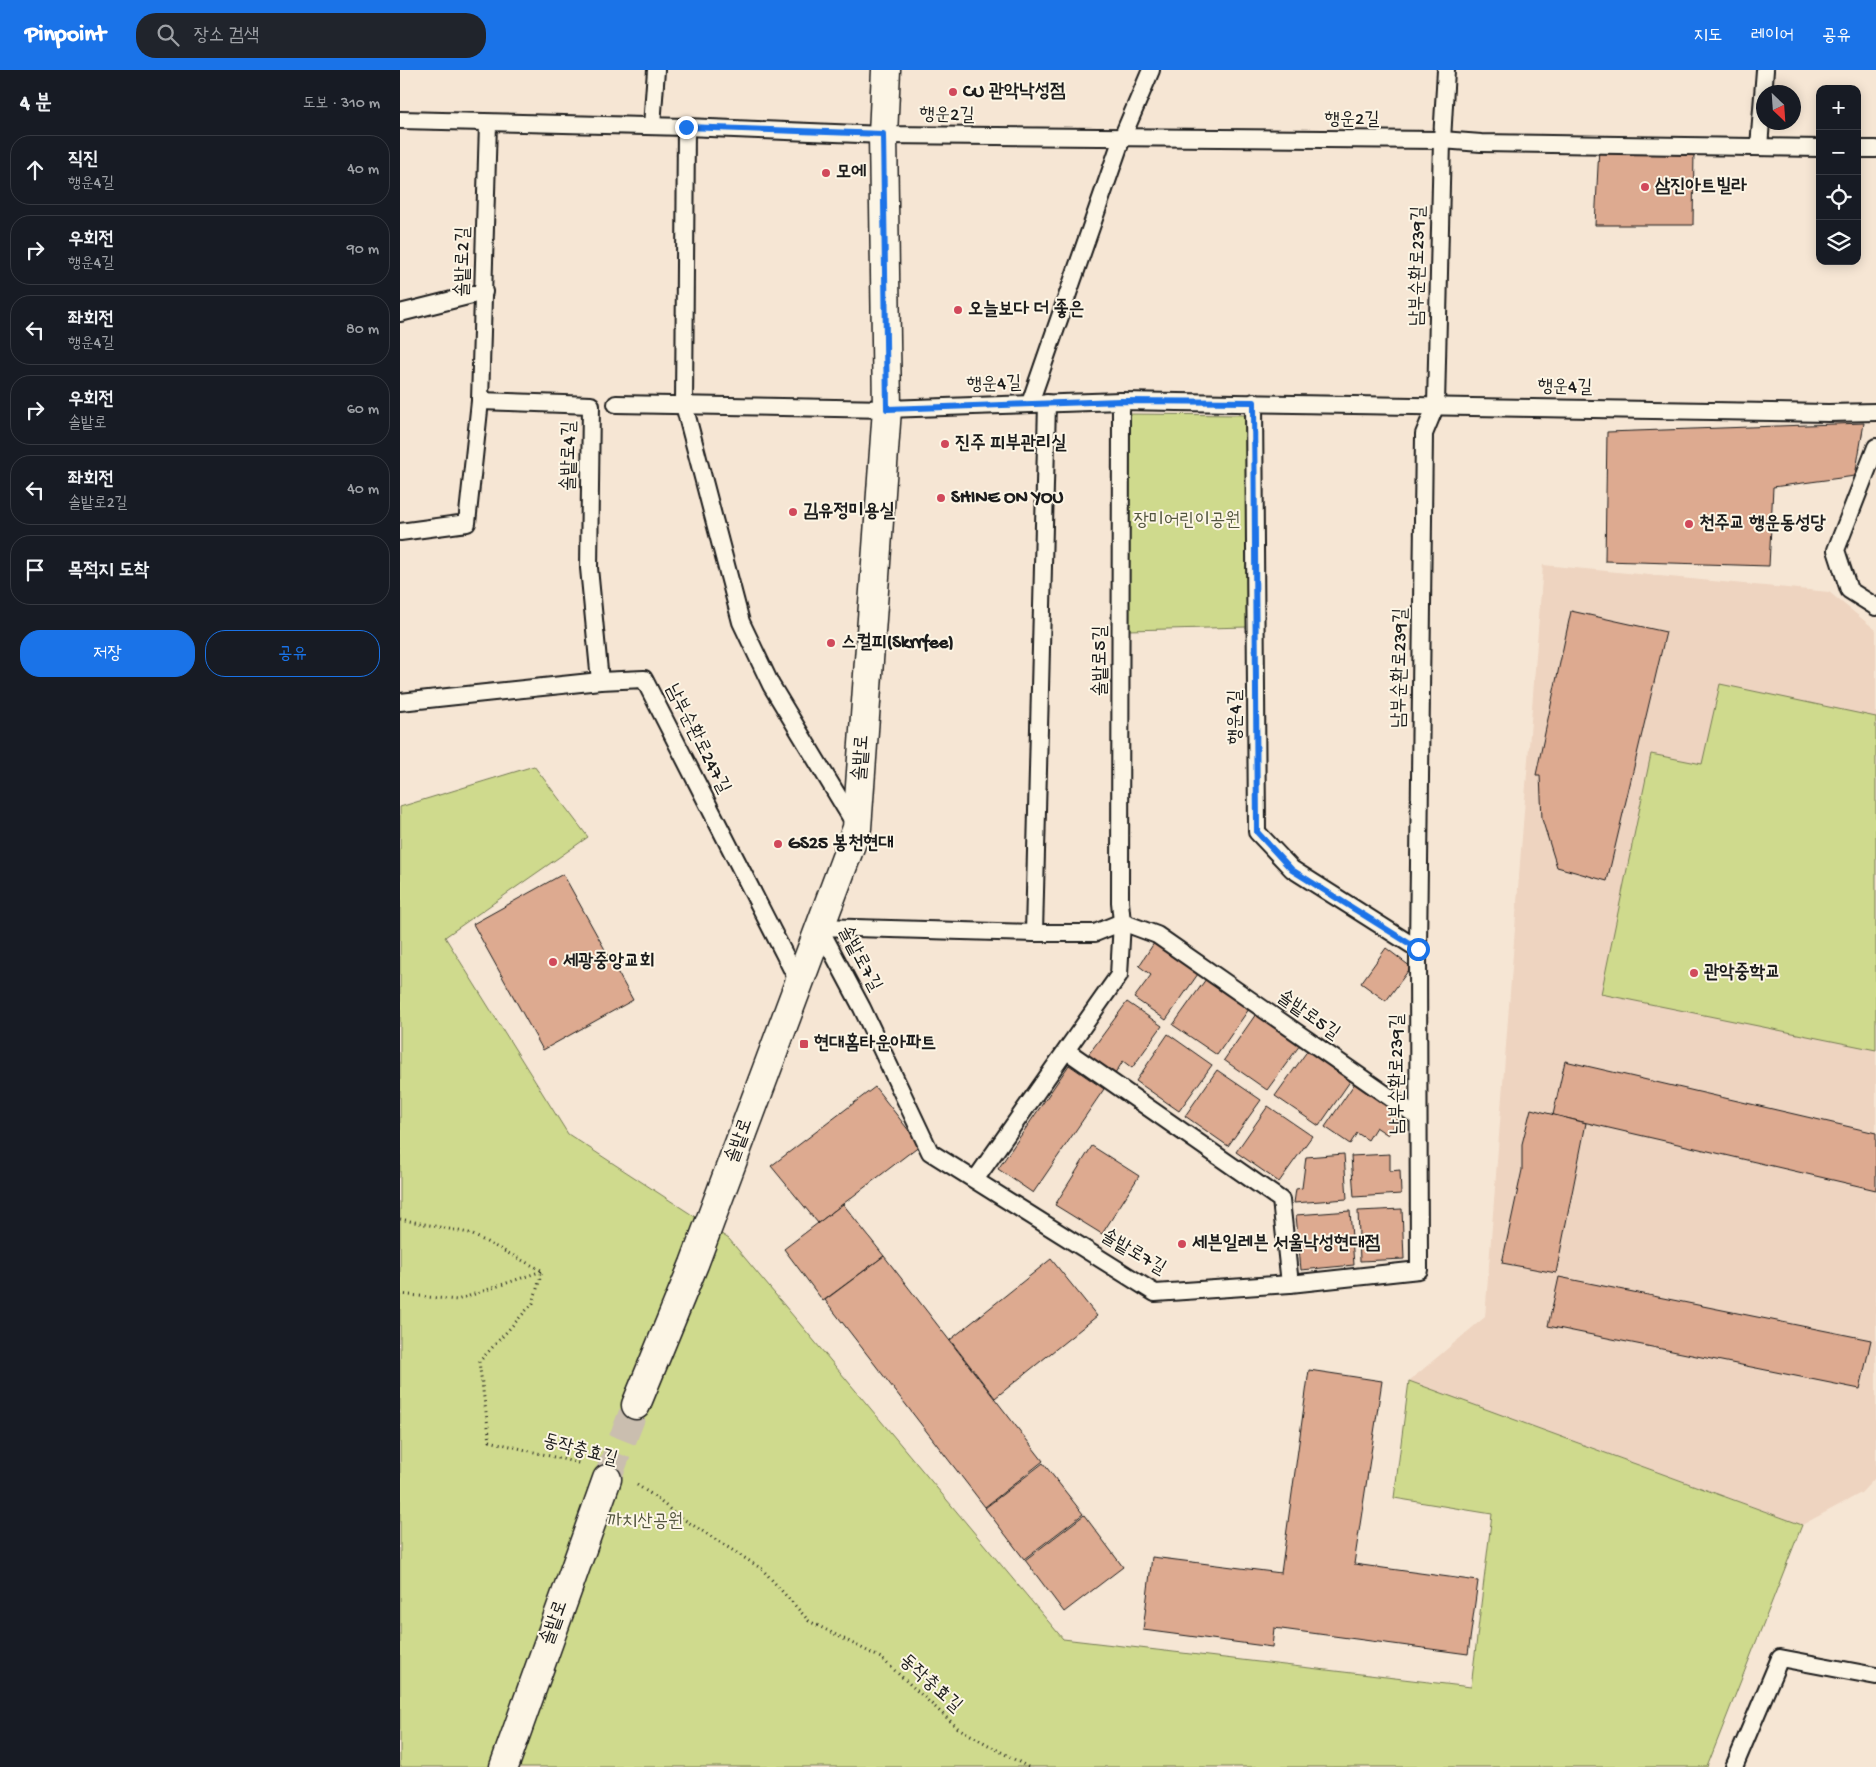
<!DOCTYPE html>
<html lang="ko">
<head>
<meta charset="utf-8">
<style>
	:root { --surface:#171b24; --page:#20242c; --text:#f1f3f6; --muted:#9ea1a6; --line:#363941; --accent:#1a73e8 }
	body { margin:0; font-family:"Gochi Hand","Poor Story",sans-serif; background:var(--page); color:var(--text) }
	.controls { position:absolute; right:15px; top:15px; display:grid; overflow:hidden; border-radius:10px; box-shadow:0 2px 12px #0003 }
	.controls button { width:45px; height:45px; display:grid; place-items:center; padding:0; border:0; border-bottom:1px solid var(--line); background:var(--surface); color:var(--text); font:25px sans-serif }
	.compass { position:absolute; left:1356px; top:15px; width:45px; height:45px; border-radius:50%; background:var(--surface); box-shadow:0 2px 12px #0003; rotate:155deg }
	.stop { position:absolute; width:15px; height:15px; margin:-11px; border:4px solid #1a73e8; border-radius:50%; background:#fff }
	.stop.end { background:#1a73e8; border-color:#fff; box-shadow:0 1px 5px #0008 }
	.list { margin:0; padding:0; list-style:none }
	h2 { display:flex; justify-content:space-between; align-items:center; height:65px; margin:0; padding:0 20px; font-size:21px }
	h2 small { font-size:16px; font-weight:400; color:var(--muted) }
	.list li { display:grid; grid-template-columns:32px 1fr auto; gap:15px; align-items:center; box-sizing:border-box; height:70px; margin:0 10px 10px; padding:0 10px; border:1px solid var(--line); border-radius:20px }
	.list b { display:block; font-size:19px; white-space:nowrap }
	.list p { margin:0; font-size:16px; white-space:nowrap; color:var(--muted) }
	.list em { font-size:16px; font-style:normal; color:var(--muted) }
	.actions { display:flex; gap:10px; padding:15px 20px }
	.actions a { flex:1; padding:11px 0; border:1px solid var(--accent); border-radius:20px; text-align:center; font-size:18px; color:var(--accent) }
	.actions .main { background:var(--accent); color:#fff }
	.icon { flex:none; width:28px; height:28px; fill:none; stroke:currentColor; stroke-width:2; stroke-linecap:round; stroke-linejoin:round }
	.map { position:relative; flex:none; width:1476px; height:1697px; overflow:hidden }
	header { display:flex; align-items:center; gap:30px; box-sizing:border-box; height:70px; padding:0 25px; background:var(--accent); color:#fff }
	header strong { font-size:24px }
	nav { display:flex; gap:28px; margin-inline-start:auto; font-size:18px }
	.search { width:350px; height:45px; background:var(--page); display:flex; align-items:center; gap:12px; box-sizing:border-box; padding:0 18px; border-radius:20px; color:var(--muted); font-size:19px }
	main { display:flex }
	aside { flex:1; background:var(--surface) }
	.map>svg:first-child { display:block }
</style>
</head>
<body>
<header>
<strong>Pinpoint</strong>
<div class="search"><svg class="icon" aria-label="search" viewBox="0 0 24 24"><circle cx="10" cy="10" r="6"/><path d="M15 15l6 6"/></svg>장소 검색</div>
<nav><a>지도</a><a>레이어</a><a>공유</a></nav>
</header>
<main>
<aside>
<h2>4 분<small>도보 · 310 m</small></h2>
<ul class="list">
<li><svg class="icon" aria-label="ahead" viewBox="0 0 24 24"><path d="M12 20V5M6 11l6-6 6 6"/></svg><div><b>직진</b><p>행운4길</p></div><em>40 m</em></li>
<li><svg class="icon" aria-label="right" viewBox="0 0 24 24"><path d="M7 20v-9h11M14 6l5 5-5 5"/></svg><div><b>우회전</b><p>행운4길</p></div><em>90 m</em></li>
<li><svg class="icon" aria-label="left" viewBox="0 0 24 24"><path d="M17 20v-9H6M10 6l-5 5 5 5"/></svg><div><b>좌회전</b><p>행운4길</p></div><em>80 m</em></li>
<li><svg class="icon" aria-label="right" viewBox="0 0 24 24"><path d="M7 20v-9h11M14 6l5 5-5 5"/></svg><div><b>우회전</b><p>솔밭로</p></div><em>60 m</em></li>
<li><svg class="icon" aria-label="left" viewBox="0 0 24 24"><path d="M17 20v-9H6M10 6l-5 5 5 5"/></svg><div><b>좌회전</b><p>솔밭로2길</p></div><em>40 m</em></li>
<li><svg class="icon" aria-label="arrive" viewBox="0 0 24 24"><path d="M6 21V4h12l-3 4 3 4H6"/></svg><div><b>목적지 도착</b></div></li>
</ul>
<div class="actions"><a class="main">저장</a><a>공유</a></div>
</aside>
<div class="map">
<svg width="1476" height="1697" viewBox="0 0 1476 1697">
	<rect width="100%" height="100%" fill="#f6e6d4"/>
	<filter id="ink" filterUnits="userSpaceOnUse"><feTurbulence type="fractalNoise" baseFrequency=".02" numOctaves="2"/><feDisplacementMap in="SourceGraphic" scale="10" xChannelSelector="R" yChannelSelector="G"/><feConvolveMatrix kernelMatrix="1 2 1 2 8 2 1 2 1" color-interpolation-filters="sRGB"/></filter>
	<g filter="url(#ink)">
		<path fill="#eed4c0" d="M1143,495L1429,522L1476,560V1407L1461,1423L1402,1455L1009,1311L1085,1247Z"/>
		<g fill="#cfda8d" stroke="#767b54">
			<path d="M729,344L845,345L847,557L728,560Z"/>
			<path d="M1320,614L1476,647V980L1201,924L1251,684L1302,694Z"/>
			<path d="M134,696L188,767L45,867L168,1064L329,1169L663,1569L1071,1617L1092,1444L994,1428L1009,1311L1402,1455L1307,1697H0V737Z"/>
		</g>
		<g fill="#ddaa90" stroke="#1c1c1c">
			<path d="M1199,77L1294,79L1293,155H1195Z"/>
			<path d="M1464,353L1455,406L1373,417L1369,496L1205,491L1207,362Z"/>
			<path d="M1171,541L1266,562L1207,811L1157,797L1142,749L1140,705H1136Z"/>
			<path d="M163,804L233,930L143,980L73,854Z"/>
			<path d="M754,873L798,904L766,950L734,928L751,905L739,896Z"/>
			<path d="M986,878L1011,897L986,931L961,913Z"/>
			<path d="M806,909L849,939L817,985L773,955Z"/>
			<path d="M727,932L762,956L732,998L723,991L715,1004L688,985Z"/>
			<path d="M856,944L900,975L867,1020L824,990Z"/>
			<path d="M768,964L812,995L779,1041L736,1011Z"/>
			<path d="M908,980L951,1010L919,1056L875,1026Z"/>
			<path d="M1165,991L1476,1063V1120L1153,1045Z"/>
			<path d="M669,995L704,1019L633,1123L598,1099Z"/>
			<path d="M817,1000L861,1030L828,1076L785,1046Z"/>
			<path d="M955,1013L995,1040L993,1043L998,1048L997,1051L988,1065L976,1057L968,1070L957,1063L950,1074L925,1057Z"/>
			<path d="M475,1017L520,1075L418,1153L371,1096Z"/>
			<path d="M868,1036L912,1066L879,1112L836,1082Z"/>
			<path d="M1131,1039L1186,1053L1156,1203L1102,1193L1122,1100V1074Z"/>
			<path d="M692,1076L739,1106L702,1164L655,1135Z"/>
			<path d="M944,1084L947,1129L894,1133L896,1119L902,1118L906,1087Z"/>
			<path d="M990,1084V1101L1000,1100L1001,1124L954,1127L951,1086Z"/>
			<path d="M443,1134L484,1186L423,1231L384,1179Z"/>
			<path d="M1002,1139L1004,1189L960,1191L958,1141Z"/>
			<path d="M950,1141L954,1195L901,1200L896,1145Z"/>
			<path d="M484,1186L643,1391L585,1437L425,1230Z"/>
			<path d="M651,1189L697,1246L595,1328L550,1270Z"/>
			<path d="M1159,1207L1471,1270L1460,1319L1148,1256Z"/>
			<path d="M909,1300L982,1311L954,1494L1078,1511L1068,1584L874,1558L872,1577L743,1560L752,1487L881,1503Z"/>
			<path d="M643,1393L683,1444L624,1489L585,1438Z"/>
			<path d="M684,1445L723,1497L664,1542L625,1490Z"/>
		</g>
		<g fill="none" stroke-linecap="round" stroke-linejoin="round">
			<path stroke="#cabeaf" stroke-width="28" stroke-dasharray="28 14" stroke-linecap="butt" d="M207,1409L236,1335"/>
			<g stroke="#1c1c1c" stroke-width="20">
				<g id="service">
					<path d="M0,50L286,57L483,65L1042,70L1081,73L1420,78"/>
					<path d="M252,56L256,0"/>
					<path d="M286,57L284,335L341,552L371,615L456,756"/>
					<path d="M1359,77L1365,0"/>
					<path d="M1457,79H1476"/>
					<path d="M0,243L84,222"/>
					<path d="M80,331L191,335L189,498L200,611"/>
					<path d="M721,331L720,832L722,852L757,865L1018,1047"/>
					<path d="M854,332L857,762L892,799L1018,879"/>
					<path d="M630,333L722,68L751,0"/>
					<path d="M216,334L487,339L721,331L1428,343L1476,342"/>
					<path d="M1476,377L1436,480L1449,520L1476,537"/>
					<path d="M0,462L67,453L80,331L88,53"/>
					<path d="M0,632L200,611L244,609L399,913"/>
					<path d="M634,863L647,333"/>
					<path d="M667,981L881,1130L890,1214"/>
					<path d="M575,1110L719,905L722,852L695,863H634L419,857L462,938L530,1082L755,1223L890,1214L1019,1200L1018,879L1024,364L1036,335L1042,70L1046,0"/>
					<path d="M1334,1697L1380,1588L1476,1606"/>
				</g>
			</g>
			<g stroke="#1c1c1c" stroke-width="31">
				<g id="tertiary">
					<path d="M236,1335L294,1194L457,758L487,339L483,65L486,0"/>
					<path d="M104,1697L207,1409"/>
				</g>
			</g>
			<g stroke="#1c1c1c" stroke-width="3" stroke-dasharray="1 4" stroke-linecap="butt">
				<path d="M0,1149L69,1163L141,1200"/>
				<path d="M0,1224L57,1230L142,1201L133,1233L79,1292L90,1371L182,1394"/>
				<path d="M237,1415L251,1424L277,1445L362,1499L409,1551L481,1588L558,1658L628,1697"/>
			</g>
			<use href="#service" stroke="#fcf5e5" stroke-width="16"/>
			<use href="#tertiary" stroke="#fcf5e5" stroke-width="28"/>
		</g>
	</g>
	<g fill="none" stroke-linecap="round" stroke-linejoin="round" filter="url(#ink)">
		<path stroke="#1a73e8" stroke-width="6" d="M286,57L483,64L487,339L721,331L854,332L857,762L892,800L1018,879"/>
	</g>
	<g fill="#d1495b" stroke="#fcf5e5" stroke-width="2">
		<circle cx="553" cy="22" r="5"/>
		<circle cx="426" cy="103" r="5"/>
		<circle cx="1245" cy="117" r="5"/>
		<circle cx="558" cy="240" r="5"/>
		<circle cx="545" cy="374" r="5"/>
		<circle cx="541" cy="428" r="5"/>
		<circle cx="393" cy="442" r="5"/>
		<circle cx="1289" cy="454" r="5"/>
		<circle cx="431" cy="573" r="5"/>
		<circle cx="378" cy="774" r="5"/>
		<circle cx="153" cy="892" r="5"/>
		<circle cx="1294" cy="903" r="5"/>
		<rect x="399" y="969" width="10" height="10" rx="2.5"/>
		<circle cx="782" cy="1174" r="5"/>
	</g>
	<g text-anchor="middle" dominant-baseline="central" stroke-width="4" stroke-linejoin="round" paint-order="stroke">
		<g font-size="19" font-weight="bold" fill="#1c1c1c" stroke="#fcf5e5" text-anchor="start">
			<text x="563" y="22">CU 관악낙성점</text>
			<text x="436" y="103">모에</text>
			<text x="1255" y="117">삼진아트빌라</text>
			<text x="568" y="240">오늘보다 더 좋은</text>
			<text x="555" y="374">진주 피부관리실</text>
			<text x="551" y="428">SHINE ON YOU</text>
			<text x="403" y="442">김유정미용실</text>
			<text x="1299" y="454">천주교 행운동성당</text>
			<text x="441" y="573">스컬피(Skrrfee)</text>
			<text x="388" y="774">GS25 봉천현대</text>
			<text x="163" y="892">세광중앙교회</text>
			<text x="1304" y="903">관악중학교</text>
			<text x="414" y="974">현대홈타운아파트</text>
			<text x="792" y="1174">세븐일레븐 서울낙성현대점</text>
		</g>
		<g font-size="19" fill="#1c1c1c" stroke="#fcf5e5">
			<text transform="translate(547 46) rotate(1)">행운2길</text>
			<text x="952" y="50">행운2길</text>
			<text transform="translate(64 192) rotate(-89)">솔밭로2길</text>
			<text transform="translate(1019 196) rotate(-89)">남부순환로239길</text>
			<text transform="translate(594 315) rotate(-2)">행운4길</text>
			<text transform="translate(1165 318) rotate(1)">행운4길</text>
			<text transform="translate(170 386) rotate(-89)">솔밭로4길</text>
			<text transform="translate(701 591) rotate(-90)">솔밭로5길</text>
			<text transform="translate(1001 598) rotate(-89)">남부순환로239길</text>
			<text transform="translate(836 647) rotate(-90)">행운4길</text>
			<text transform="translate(297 669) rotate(63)">남부순환로247길</text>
			<text transform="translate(462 688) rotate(-86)">솔밭로</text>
			<text transform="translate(459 889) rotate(62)">솔밭로7길</text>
			<text transform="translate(908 946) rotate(35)">솔밭로5길</text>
			<text transform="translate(998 1004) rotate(-90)">남부순환로239길</text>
			<text transform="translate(340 1071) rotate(-70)">솔밭로</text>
			<text transform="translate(733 1183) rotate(30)">솔밭로7길</text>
			<text transform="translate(180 1381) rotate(15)">동작충효길</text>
			<text transform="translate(155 1553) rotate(-70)">솔밭로</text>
			<text transform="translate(530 1614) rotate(42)">동작충효길</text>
		</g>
		<g font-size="19" fill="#52553e" stroke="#fcf5e5">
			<text x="787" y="451">장미어린이공원</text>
			<text x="245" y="1452">까치산공원</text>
		</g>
	</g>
</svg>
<div class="controls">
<button>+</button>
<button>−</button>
<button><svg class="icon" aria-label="locate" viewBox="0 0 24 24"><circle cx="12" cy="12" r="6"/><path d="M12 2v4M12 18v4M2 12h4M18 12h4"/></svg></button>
<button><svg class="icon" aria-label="layers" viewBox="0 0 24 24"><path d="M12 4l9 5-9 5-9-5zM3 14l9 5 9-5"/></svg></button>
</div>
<svg class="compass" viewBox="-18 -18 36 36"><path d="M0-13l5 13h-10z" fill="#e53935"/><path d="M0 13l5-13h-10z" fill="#9ea1a6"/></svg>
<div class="stop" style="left:1018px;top:879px"></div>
<div class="stop end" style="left:286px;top:57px"></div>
</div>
</main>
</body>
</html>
